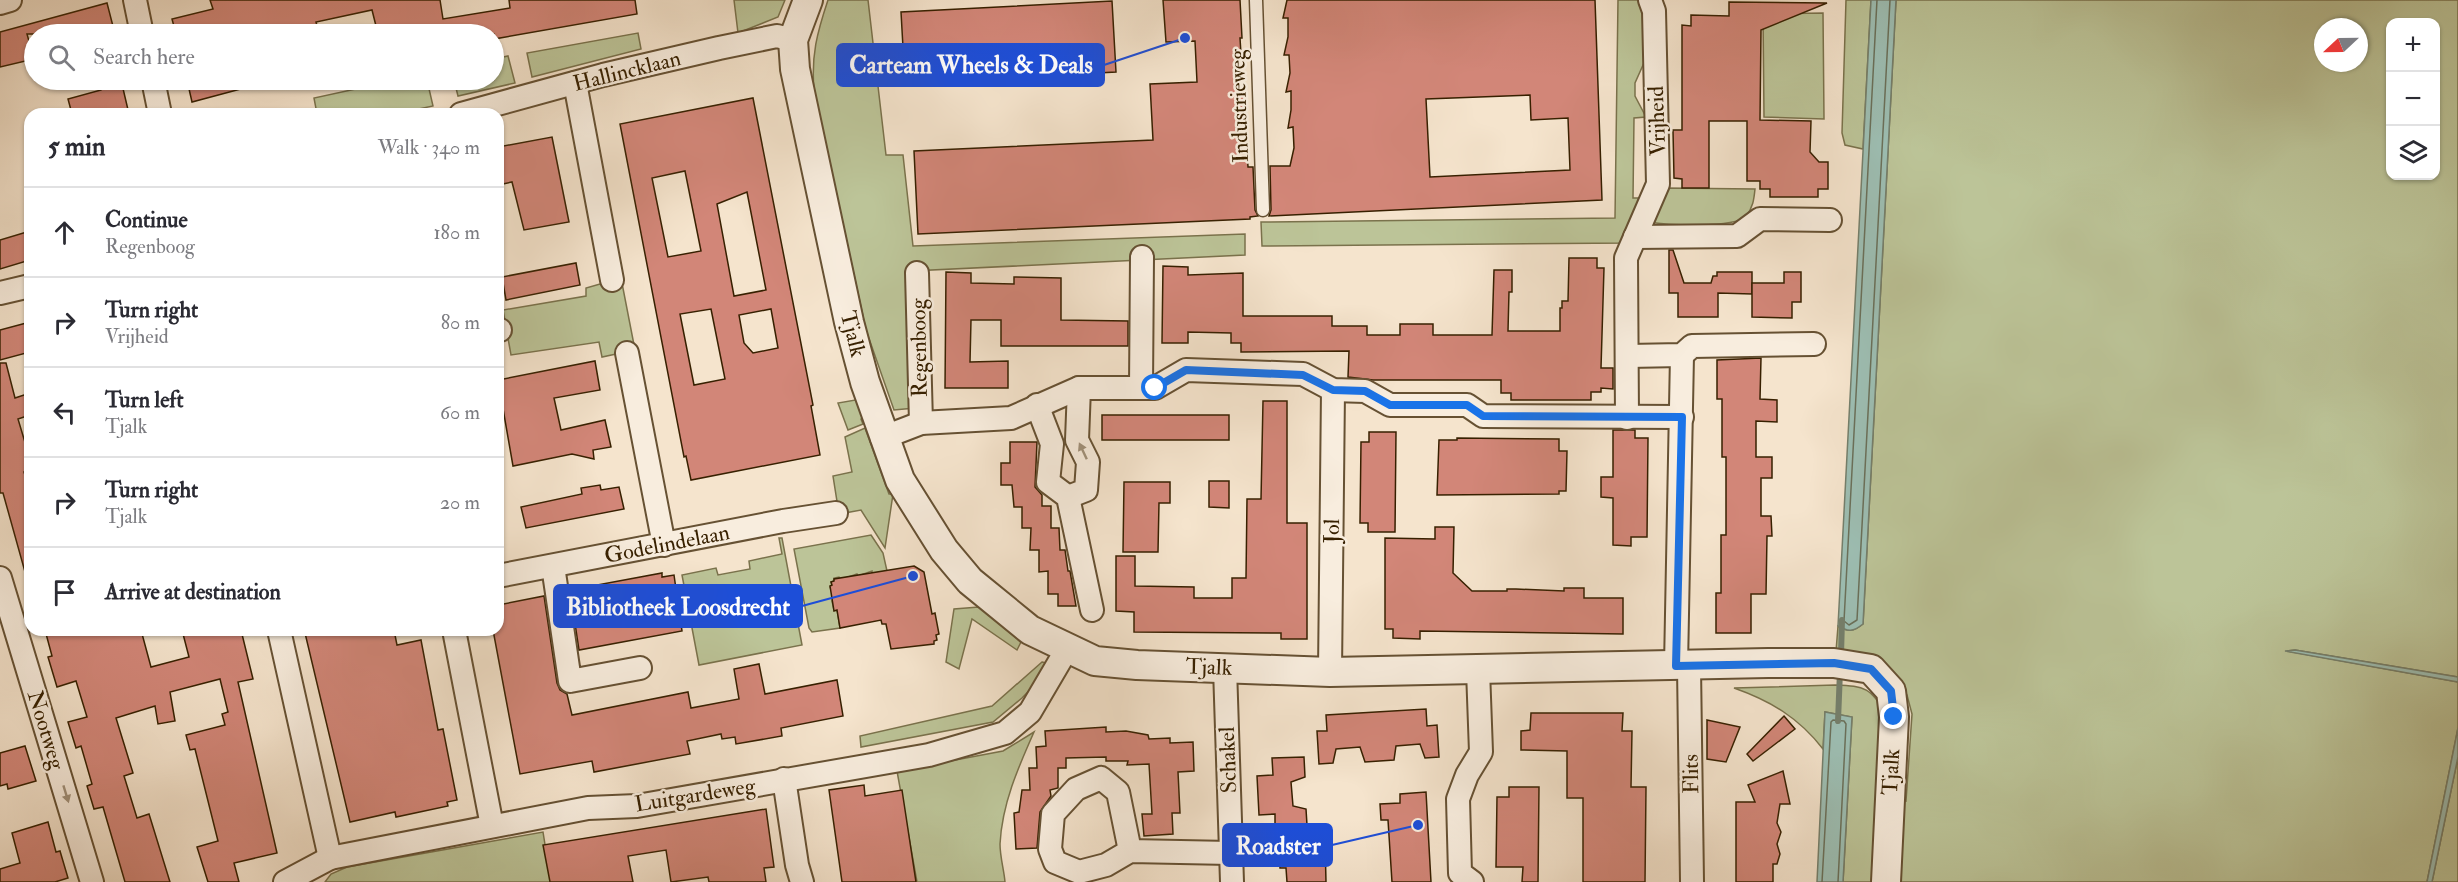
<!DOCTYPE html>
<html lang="en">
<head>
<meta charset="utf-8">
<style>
	:root { --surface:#fff; --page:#f2f2f3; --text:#2b2b33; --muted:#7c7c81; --line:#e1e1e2 }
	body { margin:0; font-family:"IM FELL Double Pica",serif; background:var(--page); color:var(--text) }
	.controls { position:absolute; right:18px; top:18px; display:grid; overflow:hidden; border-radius:12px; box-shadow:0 2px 4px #0004 }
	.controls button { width:54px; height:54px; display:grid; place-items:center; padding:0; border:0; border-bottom:2px solid var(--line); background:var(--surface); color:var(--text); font:30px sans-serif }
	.compass { position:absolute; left:2314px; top:18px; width:54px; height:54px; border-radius:50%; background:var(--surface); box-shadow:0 2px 4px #0004; rotate:248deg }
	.stop { position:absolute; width:18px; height:18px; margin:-14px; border:4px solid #1a73e8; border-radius:50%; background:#fff }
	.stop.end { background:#1a73e8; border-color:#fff; box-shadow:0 2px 6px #0008 }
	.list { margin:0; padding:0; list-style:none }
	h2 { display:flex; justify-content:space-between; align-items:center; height:78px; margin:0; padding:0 24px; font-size:26px }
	h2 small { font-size:20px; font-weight:400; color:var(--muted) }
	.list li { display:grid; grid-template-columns:39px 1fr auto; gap:18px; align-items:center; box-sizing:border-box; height:90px; padding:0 24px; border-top:2px solid var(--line) }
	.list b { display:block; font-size:22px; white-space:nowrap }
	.list p { margin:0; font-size:20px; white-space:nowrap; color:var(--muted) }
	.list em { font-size:20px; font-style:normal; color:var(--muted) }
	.icon { flex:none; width:33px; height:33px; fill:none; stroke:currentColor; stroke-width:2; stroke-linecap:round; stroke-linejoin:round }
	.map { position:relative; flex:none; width:2458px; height:882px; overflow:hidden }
	.search { position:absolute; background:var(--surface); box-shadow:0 2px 4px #0004; left:24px; top:24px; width:480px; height:66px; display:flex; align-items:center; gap:15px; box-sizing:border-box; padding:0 21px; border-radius:33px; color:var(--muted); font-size:22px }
	.panel { position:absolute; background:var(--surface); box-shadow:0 2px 4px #0004; left:24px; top:108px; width:480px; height:528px; border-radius:18px }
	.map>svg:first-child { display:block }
</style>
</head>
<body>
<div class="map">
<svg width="2458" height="882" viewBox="0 0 2458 882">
	<rect width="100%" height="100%" fill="#f5e4cd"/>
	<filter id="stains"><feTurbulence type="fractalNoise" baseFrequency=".00333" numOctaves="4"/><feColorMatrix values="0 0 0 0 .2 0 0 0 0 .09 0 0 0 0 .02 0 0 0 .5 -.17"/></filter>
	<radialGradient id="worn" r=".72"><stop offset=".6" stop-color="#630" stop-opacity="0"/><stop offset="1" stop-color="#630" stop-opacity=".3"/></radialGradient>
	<g fill="#bcc498" stroke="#7a724c" stroke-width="1.5" fill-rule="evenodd">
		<path d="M734,0H785L778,17L738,33Z"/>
		<path d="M828,0H868L886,155H903L913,246L1245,234V255L911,271L915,408L894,410L866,330L814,91C811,55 817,33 828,0Z"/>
		<path d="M1618,0H1641L1652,45L1635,83V96L1646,117L1634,118L1633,198H1644L1630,243L1262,246L1261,222L1615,218Z"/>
		<path d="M1846,0H1871L1863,149L1845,145L1842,133Z"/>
		<path d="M1896,0H2458V677L2295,650L2287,651L2458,682V728L2427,882H1897L1901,800L1906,801L1912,714L1907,695L1889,669L1835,664L1838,626C1848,632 1853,632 1863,624ZM2390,22H2436V176H2390ZM2323,27H2359V63H2323Z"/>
		<path d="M1823,13L1824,119L1764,117L1763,14Z"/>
		<path d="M638,33L641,49L532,77L527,53Z"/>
		<path d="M508,56L515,83L458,96L454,80H494V59Z"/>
		<path d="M397,80H427L433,106L395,114H317L314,98Z"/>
		<path d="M1665,188L1755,189C1754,199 1753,208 1746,216C1733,229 1667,225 1648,222Z"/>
		<path d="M621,278L635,350L602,357L599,342L511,355L503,310L586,296V288Z"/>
		<path d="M861,399L867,416L861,419L863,424L848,430L838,403Z"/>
		<path d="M865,428L889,494H893L885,548L861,510L839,514L833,476L852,472L845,437Z"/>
		<path d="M871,535L883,553L887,571L872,574V571L858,576L857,574L840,580L839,577L834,578V581L831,582L832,585L830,587L835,601H832L834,610H837L840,628L812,632L809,628L794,549Z"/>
		<path d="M779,538H782L802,645L699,665L682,575L716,568L718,575L750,569L749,561L782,554Z"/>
		<path d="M979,607L1021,642L1017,650L972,619L959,669L946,662L954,609Z"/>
		<path d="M1042,662L1054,665L1022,698L993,722L861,747L860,736L992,706Z"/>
		<path d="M1835,685C1866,686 1870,688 1887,714L1877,882H1843L1852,717L1825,712L1823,749C1799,718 1771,701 1734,688Z"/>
		<path d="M1034,732C1018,768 1002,804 1000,844C1000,857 1004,870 1005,882H917L897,771L1003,751Z"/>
		<path d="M2458,757V882H2432Z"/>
		<path d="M543,832L551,882H325L331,874L347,867Z"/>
	</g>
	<g fill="#9dbfb4" stroke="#747f6c" stroke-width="1.5">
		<path d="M1871,0H1896L1863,624C1853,632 1848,632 1838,626Z"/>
		<path d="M2295,650L2458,677V682L2285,651Z"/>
		<path d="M1825,712L1852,717L1843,882H1817Z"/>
		<path d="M2458,728V757L2432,882H2427Z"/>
	</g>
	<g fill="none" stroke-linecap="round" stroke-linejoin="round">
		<g stroke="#6a705a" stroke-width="1.5">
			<path d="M1877,0L1844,621L1849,625L1857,620L1890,0"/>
			<path d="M1822,882L1831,722L1833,720L1844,721L1846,724L1838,882"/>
		</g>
		<g stroke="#747f6c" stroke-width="6">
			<path d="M1841,655L1842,620"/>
			<path d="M1838,721L1840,671"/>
		</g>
	</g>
	<g fill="#d28678" stroke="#372000" stroke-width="1.5" fill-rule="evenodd">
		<path d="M210,0H440L443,19L510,8L509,0H635L637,14L494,39V34H378L372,10L316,22L318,29L306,32V34H176L172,19L213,9Z"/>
		<path d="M1163,0H1240L1242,38H1240L1248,167H1253L1255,210L1258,216L1250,217V219L918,234L914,151L1153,140L1150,84L1197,82L1195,41L1166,42Z"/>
		<path d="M1287,0H1595L1602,200L1269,216L1271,210L1270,166H1290L1294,148L1293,127L1288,128L1291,110V91L1286,92L1290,73L1289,55H1284L1288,37V18H1283ZM1530,95L1531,120L1568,118L1570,170L1430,177L1426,99Z"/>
		<path d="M1112,1L1116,72L905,83L901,12Z"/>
		<path d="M1729,2L1827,3L1761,30L1760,120L1811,121L1810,152L1819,162H1828V189H1818V197H1770V189H1760V181H1747V121H1709V188H1682V179L1674,178L1673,130H1682V25L1691,26V15L1729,16Z"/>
		<path d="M107,3L115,34H27L34,59L0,67V32Z"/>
		<path d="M121,80L129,114H72L68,99L101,90L100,85Z"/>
		<path d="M187,80H251L252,86L192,102Z"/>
		<path d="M753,98L813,405L811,406L820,455L691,480L686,456L684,457L620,124ZM685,171L701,251L668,257L652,178ZM747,192L766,290L734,296L717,204ZM711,309L725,379L694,385L680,314ZM771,309L778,348L753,353L744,343L739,315Z"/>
		<path d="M552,137L569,222L524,230L512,182L498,185V147Z"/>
		<path d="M30,231V260L0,269V240Z"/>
		<path d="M1669,250H1673L1684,283H1711L1713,276H1717V272H1752V294L1718,293V317H1678V293H1669Z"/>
		<path d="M1569,258H1597V268H1604L1601,368H1613V389L1601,388V392H1591V400H1511V393H1501V380H1373L1348,377L1349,351L1241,352V343H1231V333L1188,332V343H1162L1163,266L1188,267V275L1243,273V316H1332V326H1367V335H1400V324H1433V335H1492L1494,270H1512V292H1509L1508,331H1560V308H1562V301H1568Z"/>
		<path d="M576,263L580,285L506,300L502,277Z"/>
		<path d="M946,272L971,273V283L1014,284V277L1061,278V320L1128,321V346H1001V320H971L970,362L1008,361V388H945Z"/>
		<path d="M1784,272H1801V302H1792V318L1752,317V283H1784Z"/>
		<path d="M30,322V352L0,360V330Z"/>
		<path d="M1761,358L1760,399L1777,400V422L1756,421V457H1772V478H1761V516H1771L1772,536H1767L1766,594H1751V633H1716V593H1721V535H1726V457H1722V399H1717V360Z"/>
		<path d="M595,361L600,390L554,398L561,430L605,420L611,447L593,450L594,459L572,454L513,466L498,380Z"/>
		<path d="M0,363H6L15,398L30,393V415L18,419L30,459V470L24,472L30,491V571L25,572L3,493H0Z"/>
		<path d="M1263,401H1287V523H1307V639H1281V633L1134,632V612L1116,611V556H1135V586L1194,587V598H1232V578H1246L1247,499H1261Z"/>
		<rect x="1102" y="415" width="127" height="25"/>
		<path d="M1613,430H1635V438H1648L1647,537H1631V546L1613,545V498L1601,497V477H1613Z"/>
		<path d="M1369,432H1396L1395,532H1368V523H1360L1361,442H1369Z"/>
		<path d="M1457,438L1559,439V451H1567L1566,491H1559V494L1437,495L1439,440H1457Z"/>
		<path d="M1010,442H1037L1035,487L1042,495V506H1051V528H1059L1060,550H1065L1068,571H1070L1076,606H1058V594H1048V571L1039,572V550H1030L1031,528H1022V507H1014L1012,485H1001V463H1010Z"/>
		<path d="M1209,481H1229V508L1209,507Z"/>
		<path d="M1124,482H1170V503H1159L1158,552H1123Z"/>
		<path d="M600,485L601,490L619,487L624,509L526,528L521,507L582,494L581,488Z"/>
		<path d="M1435,527H1454L1453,573L1472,591H1507V589H1516L1564,591V588H1584V598H1623V634L1420,631V639L1393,638V629H1385V538L1435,539Z"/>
		<path d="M914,566L924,572L932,614L935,613L939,634L936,635L937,640L934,641V644L891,649L886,624H882L881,620L840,628L837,610L834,611L830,586L832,585L831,582L834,581V579Z"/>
		<path d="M662,573V577L674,575L682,631L579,650L570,590Z"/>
		<path d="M544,596L557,683L560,690L567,694L572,715L688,692L691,708L739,699L734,669L759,664L765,694L837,680L843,716L781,728L782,736L736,744L735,737L722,739L721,734L687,741L690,754L594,772L592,761L520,774L493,630H498V605Z"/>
		<path d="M45,630H141L151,667L189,657L182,630H241L253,679L238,682L277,853L234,863L239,882H208L197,847L218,841L195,749L190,750L186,735L225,725L222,714L228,712L220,679L170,692L175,721L158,724L155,706L116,718L133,773L124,776L137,818L149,814L170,882H125L103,807L94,809L87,786L92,784L81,746L76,748L68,722L87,717L76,681L57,687L48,657L52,656Z"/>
		<path d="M316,630H328L330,635L343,632L344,635L367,630H394L397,645L421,640L438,730L443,729L457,800L447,802L448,806L396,817L395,812L350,822L305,633Z"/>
		<path d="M1426,709L1427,726L1437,725L1439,757L1425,758L1420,744L1396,746L1394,760L1365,762L1360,747L1336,749L1333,763L1319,764L1317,731H1327L1326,715Z"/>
		<path d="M1531,713H1623L1622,731H1632L1631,787H1646L1645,882H1583V798H1567V751L1521,750V731L1530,730Z"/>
		<path d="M1784,716L1795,729L1753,761L1747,754Z"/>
		<path d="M1707,720L1740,727L1726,762L1707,759Z"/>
		<path d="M1106,727V732L1126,731L1148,735L1149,739L1170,738V743L1193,742L1194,771L1178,772L1180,813H1172L1173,834L1144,836L1142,814H1152L1149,764L1127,765L1128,761H1106V757L1066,758V768H1058V788L1050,790L1051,796L1040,812L1037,848L1016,849L1014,813L1019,812L1022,790H1030L1029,768H1037L1036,747L1046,746L1045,731Z"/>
		<path d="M25,746L36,781L8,789L7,784L0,786V753Z"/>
		<path d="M1304,757L1305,777L1291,782L1293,806L1306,809L1308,841L1325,840L1326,882H1287L1286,868H1280L1278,824H1275V814L1259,815L1257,776L1273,775L1272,758Z"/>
		<path d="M1783,771L1790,804H1780L1777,823L1781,832L1777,844L1780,854L1777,864H1773V882H1736V802H1755L1748,785Z"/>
		<path d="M864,785L865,796L902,790L916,882H842L829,790Z"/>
		<path d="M1509,787H1539L1538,882H1522L1523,867H1496L1497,797H1509Z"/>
		<path d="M1426,792L1431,882H1392L1388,820H1381L1380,804L1400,803V794Z"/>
		<path d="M766,809L774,867L764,868L766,882H709L708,877L671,882L666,850L628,856L633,882H550L543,845Z"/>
		<path d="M48,822L56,852L60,851L68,878L55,882H0V869L20,863L12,833Z"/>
	</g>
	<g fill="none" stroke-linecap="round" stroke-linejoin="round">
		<g stroke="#665133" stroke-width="15">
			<path id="service" d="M1256,0L1263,210"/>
		</g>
		<g stroke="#665133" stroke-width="26">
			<g id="minor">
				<path d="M135,0L142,34"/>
				<path d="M0,3L10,0"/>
				<path d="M153,80L160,114"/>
				<path d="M575,83L612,280"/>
				<path d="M461,114L603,75L719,48L777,36L793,40"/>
				<path d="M1635,237L1737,236L1760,219L1830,220"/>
				<path d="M917,273L921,423"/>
				<path d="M0,293L30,286"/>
				<path d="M498,330H500"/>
				<path d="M627,353L664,545"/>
				<path d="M1628,356L1682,355L1692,346L1814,344"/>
				<path d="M1141,387L1142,257"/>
				<path d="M1037,405L1052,444L1048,482L1068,497L1092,610"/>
				<path d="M1627,418L1626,258L1658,184L1654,11L1650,0"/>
				<path d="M882,438L921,423L1011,418L1079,388H1155L1186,370L1303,374L1333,390L1365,391L1390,405H1467L1483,416L1682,417"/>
				<path d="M1068,497L1086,490L1088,462L1077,440L1079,388"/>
				<path d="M553,566L570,681L640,668"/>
				<path d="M498,576L783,521L836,513"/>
				<path d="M0,578L92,882"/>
				<path d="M279,630L330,858"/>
				<path d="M454,630L492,826"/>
				<path d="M1676,666L1682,355"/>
				<path d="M1689,667L1692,882"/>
				<path d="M1225,668L1232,882"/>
				<path d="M1330,672L1333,390"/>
				<path d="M784,779L797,865L802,882"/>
				<path d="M1130,851L1118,792L1101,778L1076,789L1053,814L1050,849L1055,862L1079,872L1106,865L1130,851L1230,853"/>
				<path d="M285,882L330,858L588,808L637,806L929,755L1005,733L1030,712L1067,649"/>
				<path d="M1472,882L1460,873L1458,799L1467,775L1481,752L1478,670"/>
			</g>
		</g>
		<g stroke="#665133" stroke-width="32">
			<path id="tertiary" d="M808,0L793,40L795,69L849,322L865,382L900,480L944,550L970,581L1030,630L1095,661L1137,665L1330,672L1768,663H1834L1871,669L1891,691L1894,717L1886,882"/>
		</g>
		<use href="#service" stroke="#f8edde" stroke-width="12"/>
		<use href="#minor" stroke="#f8edde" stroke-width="22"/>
		<use href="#tertiary" stroke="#f8edde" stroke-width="28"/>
	</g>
	<defs><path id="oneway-solid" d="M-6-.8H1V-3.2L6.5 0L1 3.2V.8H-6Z" transform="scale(1.5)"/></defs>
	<g fill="#a1917a">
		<use href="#oneway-solid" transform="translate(1083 451) rotate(-115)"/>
		<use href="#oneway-solid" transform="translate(66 794) rotate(73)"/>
	</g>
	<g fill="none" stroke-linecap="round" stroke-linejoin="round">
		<path stroke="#1a73e8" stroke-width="8" d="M1155,388L1186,370L1303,375L1333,390L1365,391L1390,405H1467L1483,416L1682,417L1676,666L1834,663L1871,669L1891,691L1894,717"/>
	</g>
	<g text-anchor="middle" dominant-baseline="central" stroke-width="5" stroke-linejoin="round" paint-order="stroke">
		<g font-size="22" fill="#372000" stroke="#f8edde">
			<text transform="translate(627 71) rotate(-14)">Hallincklaan</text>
			<text transform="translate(1239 106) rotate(-92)">Industrieweg</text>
			<text transform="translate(1657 121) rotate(-92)">Vrijheid</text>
			<text transform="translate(853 334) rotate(76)">Tjalk</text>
			<text transform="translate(919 348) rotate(-91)">Regenboog</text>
			<text transform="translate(1332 531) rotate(-89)">Jol</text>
			<text transform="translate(667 544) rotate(-11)">Godelindelaan</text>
			<text transform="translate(1209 667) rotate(2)">Tjalk</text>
			<text transform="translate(46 730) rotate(73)">Nootweg</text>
			<text transform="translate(1228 760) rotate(-92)">Schakel</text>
			<text transform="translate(1891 772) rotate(-87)">Tjalk</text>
			<text transform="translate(1691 774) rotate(-91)">Flits</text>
			<text transform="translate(695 795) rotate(-9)">Luitgardeweg</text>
		</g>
	</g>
	<path fill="none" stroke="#1d4ed8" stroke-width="2" d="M1185 38L1104 65M913 576L802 606M1418 825L1332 845"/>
	<g fill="#1d4ed8" stroke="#f8edde" stroke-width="2">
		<circle cx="1185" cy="38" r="6"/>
		<circle cx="913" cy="576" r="6"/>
		<circle cx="1418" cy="825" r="6"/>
	</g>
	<g fill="#1d4ed8" stroke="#1d4ed8" stroke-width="2">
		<rect x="837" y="44" width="267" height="42" rx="6"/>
		<rect x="554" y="585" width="248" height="42" rx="6"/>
		<rect x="1223" y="824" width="109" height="42" rx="6"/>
	</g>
	<g font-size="24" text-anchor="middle" font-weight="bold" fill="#fff">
		<text x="971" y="73">Carteam Wheels &amp; Deals</text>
		<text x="678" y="615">Bibliotheek Loosdrecht</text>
		<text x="1278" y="854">Roadster</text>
	</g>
	<rect width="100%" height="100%" filter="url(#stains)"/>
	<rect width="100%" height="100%" fill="url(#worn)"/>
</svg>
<div class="controls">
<button>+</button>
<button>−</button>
<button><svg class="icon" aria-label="layers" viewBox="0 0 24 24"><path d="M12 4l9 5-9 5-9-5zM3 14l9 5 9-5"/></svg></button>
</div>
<svg class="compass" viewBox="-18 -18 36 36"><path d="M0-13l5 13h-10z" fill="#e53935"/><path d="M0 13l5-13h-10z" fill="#7c7c81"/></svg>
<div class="stop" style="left:1155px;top:388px"></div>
<div class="stop end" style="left:1894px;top:717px"></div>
<div class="search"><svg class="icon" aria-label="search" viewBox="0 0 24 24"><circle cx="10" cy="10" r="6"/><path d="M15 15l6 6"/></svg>Search here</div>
<section class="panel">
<h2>5 min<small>Walk · 340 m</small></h2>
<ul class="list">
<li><svg class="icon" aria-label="ahead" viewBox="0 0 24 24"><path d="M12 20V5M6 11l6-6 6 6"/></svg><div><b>Continue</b><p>Regenboog</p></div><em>180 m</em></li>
<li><svg class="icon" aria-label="right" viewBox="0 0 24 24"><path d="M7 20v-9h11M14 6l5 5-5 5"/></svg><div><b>Turn right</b><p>Vrijheid</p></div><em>80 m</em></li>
<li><svg class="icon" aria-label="left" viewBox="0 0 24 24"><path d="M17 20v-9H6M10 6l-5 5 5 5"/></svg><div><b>Turn left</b><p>Tjalk</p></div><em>60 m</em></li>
<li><svg class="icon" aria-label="right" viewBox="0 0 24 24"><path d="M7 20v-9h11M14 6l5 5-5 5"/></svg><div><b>Turn right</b><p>Tjalk</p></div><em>20 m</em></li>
<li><svg class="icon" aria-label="arrive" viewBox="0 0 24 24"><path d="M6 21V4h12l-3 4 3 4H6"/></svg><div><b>Arrive at destination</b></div></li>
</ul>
</section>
</div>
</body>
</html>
